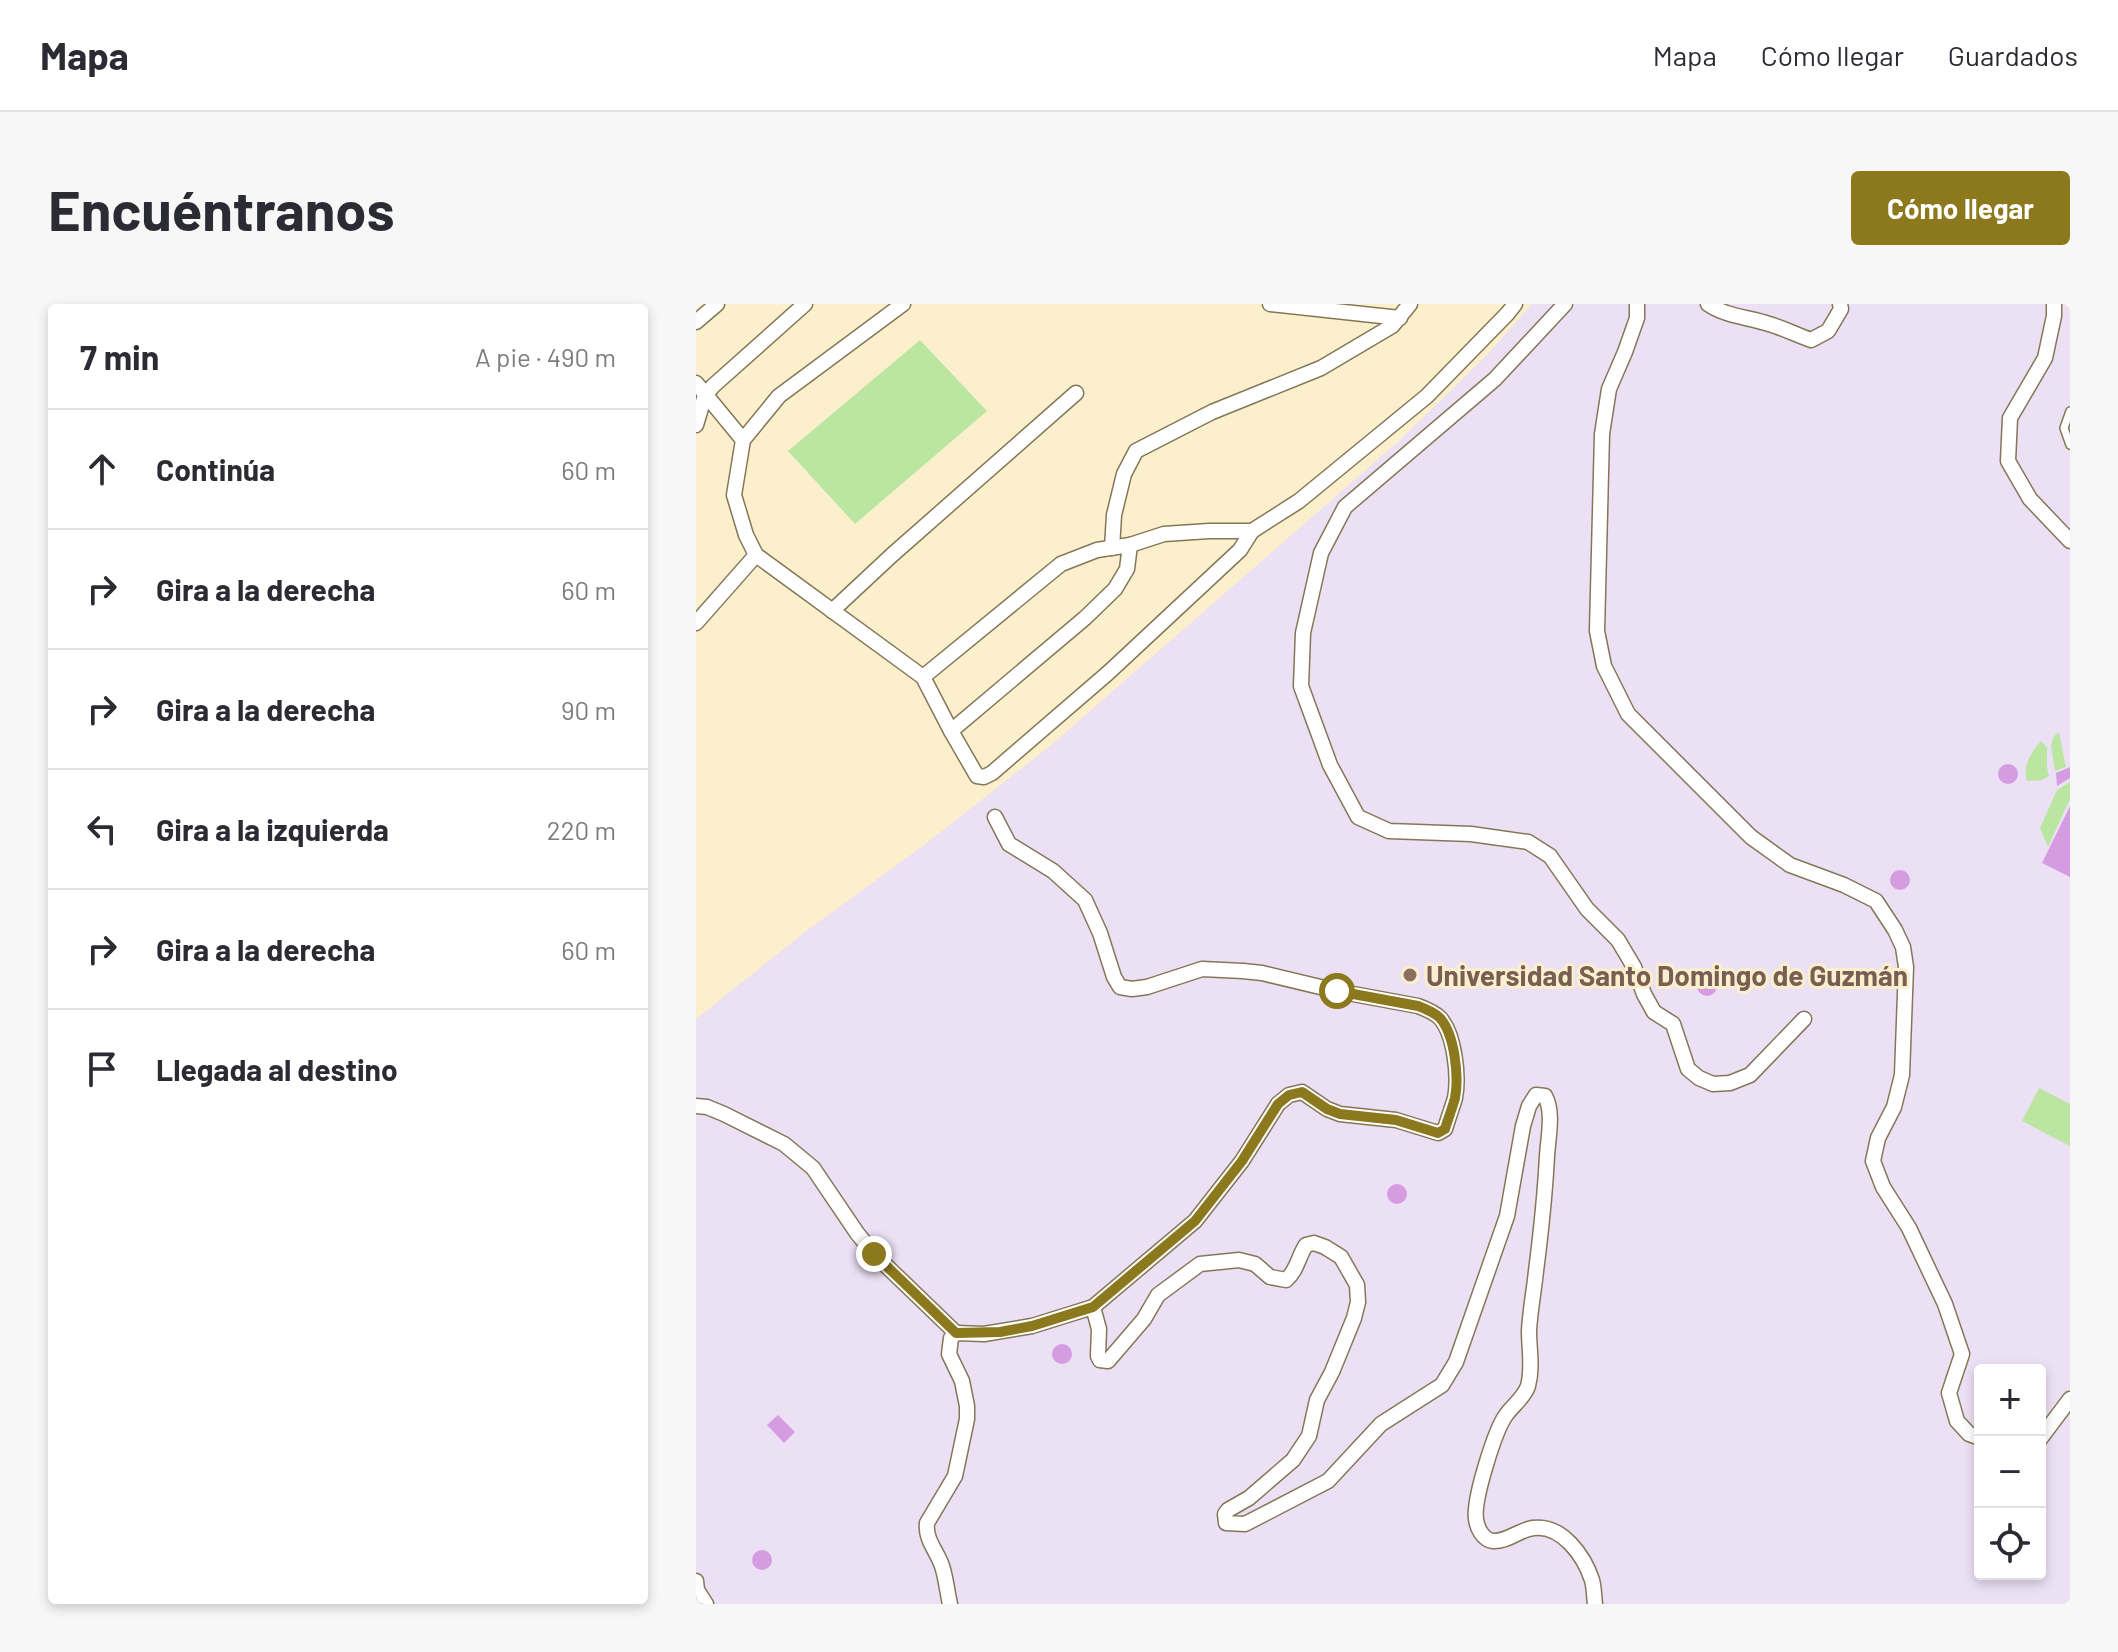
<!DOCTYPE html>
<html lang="es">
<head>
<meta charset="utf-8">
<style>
	:root { --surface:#fff; --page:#f7f7f7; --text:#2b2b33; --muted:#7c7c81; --line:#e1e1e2; --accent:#8c791d }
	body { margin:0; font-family:Barlow,sans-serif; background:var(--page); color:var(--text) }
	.controls { position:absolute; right:24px; bottom:24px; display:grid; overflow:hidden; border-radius:8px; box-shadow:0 4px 12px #0003 }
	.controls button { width:72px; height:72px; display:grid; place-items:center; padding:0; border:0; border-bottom:2px solid var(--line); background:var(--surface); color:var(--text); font:40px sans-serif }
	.stop { position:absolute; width:24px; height:24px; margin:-18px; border:6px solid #8c791d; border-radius:50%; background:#fff }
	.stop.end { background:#8c791d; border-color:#fff; box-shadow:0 2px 8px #0008 }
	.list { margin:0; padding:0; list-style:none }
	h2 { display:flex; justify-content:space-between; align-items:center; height:104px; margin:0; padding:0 32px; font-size:34px }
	h2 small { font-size:26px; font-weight:400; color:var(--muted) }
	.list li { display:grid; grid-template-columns:52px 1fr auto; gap:24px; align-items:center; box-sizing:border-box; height:120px; padding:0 32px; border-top:2px solid var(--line) }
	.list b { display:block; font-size:30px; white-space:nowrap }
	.list em { font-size:26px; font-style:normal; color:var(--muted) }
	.icon { flex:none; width:44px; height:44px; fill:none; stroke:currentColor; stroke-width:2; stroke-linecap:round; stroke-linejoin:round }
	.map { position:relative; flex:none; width:1374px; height:1300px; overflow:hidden; border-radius:8px }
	header { display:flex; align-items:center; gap:48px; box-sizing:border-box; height:112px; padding:0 40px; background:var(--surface); border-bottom:2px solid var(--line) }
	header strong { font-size:38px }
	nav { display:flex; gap:44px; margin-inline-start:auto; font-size:28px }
	.intro { display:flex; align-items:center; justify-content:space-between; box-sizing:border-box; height:192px; padding:0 48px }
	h1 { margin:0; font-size:56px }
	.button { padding:20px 36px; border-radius:8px; background:var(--accent); color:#fff; font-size:28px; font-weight:700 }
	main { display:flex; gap:48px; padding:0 48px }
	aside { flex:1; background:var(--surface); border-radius:8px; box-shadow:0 4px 12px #0003 }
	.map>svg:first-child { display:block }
</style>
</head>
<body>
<header>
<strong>Mapa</strong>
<nav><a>Mapa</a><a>Cómo llegar</a><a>Guardados</a></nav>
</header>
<div class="intro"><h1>Encuéntranos</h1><a class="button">Cómo llegar</a></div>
<main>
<aside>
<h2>7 min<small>A pie · 490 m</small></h2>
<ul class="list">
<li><svg class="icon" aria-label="ahead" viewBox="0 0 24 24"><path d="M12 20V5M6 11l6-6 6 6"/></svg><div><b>Continúa</b></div><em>60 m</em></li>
<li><svg class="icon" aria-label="right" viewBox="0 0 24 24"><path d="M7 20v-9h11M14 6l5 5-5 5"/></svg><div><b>Gira a la derecha</b></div><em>60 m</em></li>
<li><svg class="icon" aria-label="right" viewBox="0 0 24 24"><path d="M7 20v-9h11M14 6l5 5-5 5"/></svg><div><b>Gira a la derecha</b></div><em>90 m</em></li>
<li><svg class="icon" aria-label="left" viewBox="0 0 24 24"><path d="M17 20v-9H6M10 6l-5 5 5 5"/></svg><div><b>Gira a la izquierda</b></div><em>220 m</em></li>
<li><svg class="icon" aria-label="right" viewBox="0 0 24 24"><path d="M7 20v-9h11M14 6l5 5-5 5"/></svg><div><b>Gira a la derecha</b></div><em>60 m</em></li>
<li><svg class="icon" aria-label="arrive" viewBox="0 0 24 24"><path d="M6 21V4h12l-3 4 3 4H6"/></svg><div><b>Llegada al destino</b></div></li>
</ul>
</aside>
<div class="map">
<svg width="1374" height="1300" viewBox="0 0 1374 1300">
	<rect width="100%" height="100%" fill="#fcefcc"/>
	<path fill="#ece0f5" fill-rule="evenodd" d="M836,0H1374V1300H0V715L109,628L228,541L354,442L703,137L792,50ZM1284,1066H1344V1270H1284Z"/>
	<g fill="#bbe6a1">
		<path d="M224,36L291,107L159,220L92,147Z"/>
		<path d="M1363,428L1370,463L1359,467L1355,442L1358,432Z"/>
		<path d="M1345,437L1351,443V463L1353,472L1346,476L1331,477C1326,463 1335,448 1345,437Z"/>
		<path d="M1374,478V495L1352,543L1344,524L1361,486Z"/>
		<path d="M1343,784L1374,800V842L1326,817Z"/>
	</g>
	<g fill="#d59ce1">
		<circle cx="1312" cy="470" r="10"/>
		<path d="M1374,463V474L1361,482L1360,469Z"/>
		<path d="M1374,502V573L1346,559Z"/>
		<circle cx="1204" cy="576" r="10"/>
		<circle cx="1011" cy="682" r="10"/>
		<circle cx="701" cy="890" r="10"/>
		<circle cx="366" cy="1050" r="10"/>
		<path d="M82,1111L99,1128L88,1139L71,1121Z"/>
		<circle cx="66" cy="1256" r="10"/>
	</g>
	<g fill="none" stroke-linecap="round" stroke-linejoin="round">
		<g stroke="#847758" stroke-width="10">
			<path id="lane" d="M1374,107L1368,124L1374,141"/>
		</g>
		<g stroke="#847758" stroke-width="17">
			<g id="street">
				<path d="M207,0L83,92L47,136L38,191L50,231L60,251L227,373L255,427L281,472L288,473L296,469L412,369L544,246L556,227"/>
				<path d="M574,0L704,14"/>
				<path d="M869,0L799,75L649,203L625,249L607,329L605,382L634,461L662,513L693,527L775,530L832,538L854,552L891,605L922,636L938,663L948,690L958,708L977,720L992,765L1003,774L1017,780L1034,779L1054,771L1108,715"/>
				<path d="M941,0V14L929,48L913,85L906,130L901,327L908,362L932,410L1055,533L1094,561L1148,581L1180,597L1199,626L1207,643L1210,663L1206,771L1198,803L1182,834L1177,857L1187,883L1213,924L1249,1000L1266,1050L1253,1089L1261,1117L1273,1130L1284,1134"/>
				<path d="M1012,0C1031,13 1053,13 1073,20C1087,24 1101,31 1115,36L1132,27L1145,5L1144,0"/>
				<path d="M1358,0V12L1349,54L1314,114L1312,157L1334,195L1374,237"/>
				<path d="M0,18L21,0"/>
				<path d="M0,79L47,136"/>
				<path d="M0,121L9,91L17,82L109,0"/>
				<path d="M416,244L418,211L428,170L440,147L516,108L625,64L696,22L714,0"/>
				<path d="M136,307L196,251L380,89"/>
				<path d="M0,319L60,251"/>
				<path d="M227,373L365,260L401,246L434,241L468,230L513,227H556L603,197L731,92L812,9L819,0"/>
				<path d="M255,427L389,314L419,285L431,265L434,241"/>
				<path d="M0,802L11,803L28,810L88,840L117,864L161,929L178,950L260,1029"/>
				<path d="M397,1003L403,1025L402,1052L404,1056L412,1057L448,1015L462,991L504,960L543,956L559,960L574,973L590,976C601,967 602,953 610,941L618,939L629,943L645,953L661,981L662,998L658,1014L636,1068L621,1096L613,1132L597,1156L553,1194L532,1206L529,1210L530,1219L549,1220L632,1177L685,1120L746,1081L760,1058L811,912L827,822L833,802L840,791L849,792C858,808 852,834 851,852C849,890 845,928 840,967C838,987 834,1007 833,1027C833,1045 837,1064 832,1082C828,1094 817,1101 810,1111C799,1126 777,1196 780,1215C781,1224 787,1236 797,1237C811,1238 823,1226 837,1224C866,1220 888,1252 896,1276C898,1283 898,1292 899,1300"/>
				<path d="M1344,1135L1374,1095"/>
				<path d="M0,1277L1,1286L10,1300"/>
				<path d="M254,1300C251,1287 250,1274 246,1262C241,1247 229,1236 231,1219L259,1172L271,1115V1102L266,1077L253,1050L255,1034L260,1029L288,1030L336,1022L397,1003L499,917L546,857L582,800L593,791L606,788L631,805L644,810L700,816L742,829L749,825C752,815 756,804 759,794C763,773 759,731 744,714C738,708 730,705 722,702L641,687L566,669L547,667L506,665L451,683L436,685L424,683L418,673L404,629L389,596L357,567L313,540L299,513"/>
			</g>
		</g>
		<use href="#lane" stroke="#fff" stroke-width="7"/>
		<use href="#street" stroke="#fff" stroke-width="14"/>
	</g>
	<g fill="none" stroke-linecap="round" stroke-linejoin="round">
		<path stroke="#8c791d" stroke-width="10" d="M178,950L260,1029L304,1028L336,1022L397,1003L499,917L546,857L582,800L593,791L606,788L631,805L644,810L700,816L742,829L749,825C752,815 756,805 759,794C763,773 759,731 744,714C738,708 730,705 722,702L641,687"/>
	</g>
	<circle fill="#8d6e63" stroke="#fcefcc" stroke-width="3" cx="714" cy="671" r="8"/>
	<g text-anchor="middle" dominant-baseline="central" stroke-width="6" stroke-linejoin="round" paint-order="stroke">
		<g font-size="28" font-weight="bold" fill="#785e54" stroke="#fcefcc" text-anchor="start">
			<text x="730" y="671">Universidad Santo Domingo de Guzmán</text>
		</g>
	</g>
</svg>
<div class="controls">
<button>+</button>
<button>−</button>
<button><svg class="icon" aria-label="locate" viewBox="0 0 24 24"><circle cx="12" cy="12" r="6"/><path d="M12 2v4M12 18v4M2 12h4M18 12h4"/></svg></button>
</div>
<div class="stop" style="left:641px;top:687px"></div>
<div class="stop end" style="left:178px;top:950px"></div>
</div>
</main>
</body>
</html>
